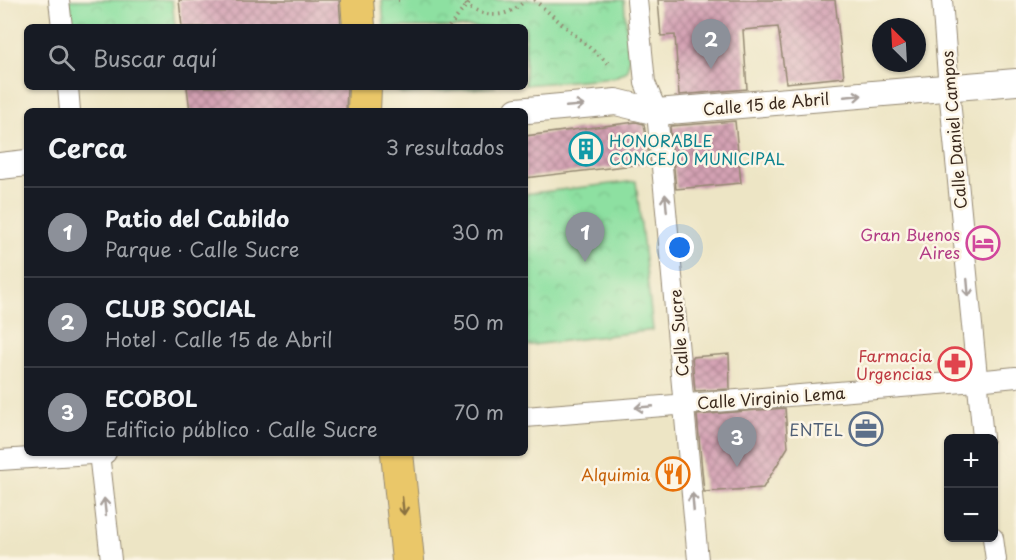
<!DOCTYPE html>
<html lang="es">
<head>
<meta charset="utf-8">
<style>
	:root { --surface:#171b24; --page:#242831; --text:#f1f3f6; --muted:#9ea1a6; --line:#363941; --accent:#8c9099 }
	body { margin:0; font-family:"Playpen Sans",sans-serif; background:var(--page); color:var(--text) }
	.controls { position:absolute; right:18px; bottom:18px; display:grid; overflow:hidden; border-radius:9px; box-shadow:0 2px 4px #0004 }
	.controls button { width:54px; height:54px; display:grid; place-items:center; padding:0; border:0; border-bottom:2px solid var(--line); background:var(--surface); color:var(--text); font:30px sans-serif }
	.compass { position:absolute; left:872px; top:18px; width:54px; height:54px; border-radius:50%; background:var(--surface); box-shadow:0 2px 4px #0004; rotate:336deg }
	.you { position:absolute; left:680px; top:248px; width:21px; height:21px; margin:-15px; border:4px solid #fff; border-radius:50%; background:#1a73e8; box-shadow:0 0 0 9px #1a73e833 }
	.badge { display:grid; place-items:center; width:39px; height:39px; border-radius:50%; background:var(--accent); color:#fff; font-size:20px; font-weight:700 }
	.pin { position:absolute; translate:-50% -50px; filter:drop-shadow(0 2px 3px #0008) }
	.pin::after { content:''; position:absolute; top:32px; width:21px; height:18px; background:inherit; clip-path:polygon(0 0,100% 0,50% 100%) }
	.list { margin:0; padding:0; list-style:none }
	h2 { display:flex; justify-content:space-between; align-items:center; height:78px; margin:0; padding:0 24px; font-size:26px }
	h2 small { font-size:20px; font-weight:400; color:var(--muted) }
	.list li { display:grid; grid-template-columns:39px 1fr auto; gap:18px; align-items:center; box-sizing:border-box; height:90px; padding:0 24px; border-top:2px solid var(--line) }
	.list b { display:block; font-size:22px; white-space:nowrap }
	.list p { margin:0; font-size:20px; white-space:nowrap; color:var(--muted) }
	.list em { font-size:20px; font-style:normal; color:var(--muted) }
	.icon { flex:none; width:33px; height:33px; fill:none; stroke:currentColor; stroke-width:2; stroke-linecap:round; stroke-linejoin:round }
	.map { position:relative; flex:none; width:1016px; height:560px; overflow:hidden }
	.search { position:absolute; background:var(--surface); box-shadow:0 2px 4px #0004; left:24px; top:24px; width:504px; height:66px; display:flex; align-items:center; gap:15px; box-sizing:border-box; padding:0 21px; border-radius:9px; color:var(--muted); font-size:22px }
	.panel { position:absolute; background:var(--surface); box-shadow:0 2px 4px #0004; left:24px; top:108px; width:504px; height:348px; border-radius:9px }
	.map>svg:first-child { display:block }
</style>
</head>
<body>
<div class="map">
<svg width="1016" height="560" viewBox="0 0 1016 560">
	<defs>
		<pattern id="park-crowns" width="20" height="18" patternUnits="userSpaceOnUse" patternTransform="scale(1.5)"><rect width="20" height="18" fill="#8de0a1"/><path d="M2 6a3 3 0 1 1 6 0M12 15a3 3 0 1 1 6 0" fill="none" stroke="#7bc08a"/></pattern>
		<pattern id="building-cross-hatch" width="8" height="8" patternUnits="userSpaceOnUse" patternTransform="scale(1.5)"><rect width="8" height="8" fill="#d4a2b4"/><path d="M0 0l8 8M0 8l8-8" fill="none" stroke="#ad8492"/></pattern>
	</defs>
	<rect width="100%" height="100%" fill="#fcf5e5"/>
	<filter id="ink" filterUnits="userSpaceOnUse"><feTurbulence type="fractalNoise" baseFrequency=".0167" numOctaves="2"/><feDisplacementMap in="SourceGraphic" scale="12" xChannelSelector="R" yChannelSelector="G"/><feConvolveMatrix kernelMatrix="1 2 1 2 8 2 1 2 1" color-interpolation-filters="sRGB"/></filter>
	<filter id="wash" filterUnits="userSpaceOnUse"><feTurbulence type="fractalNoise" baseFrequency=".008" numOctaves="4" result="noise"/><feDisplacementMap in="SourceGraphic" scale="24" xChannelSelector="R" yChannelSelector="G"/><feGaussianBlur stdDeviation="1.35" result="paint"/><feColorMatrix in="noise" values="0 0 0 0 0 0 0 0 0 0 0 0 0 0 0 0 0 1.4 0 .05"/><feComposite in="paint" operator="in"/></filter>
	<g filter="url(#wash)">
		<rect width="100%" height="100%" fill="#ede5c5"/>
		<g fill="url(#park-crowns)" stroke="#648560" stroke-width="1.5">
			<path d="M68,0H172L175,27H71Z"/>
			<path d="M382,0H624L629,60L627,71L615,77L525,85V27H384Z"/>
			<path d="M393,87H496L404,94L395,90Z"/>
			<path d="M636,181L653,330L525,346V194Z"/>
		</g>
		<g id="blocks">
			<g fill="url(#building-cross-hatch)">
				<path d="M179,0H339L341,27H182Z"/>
				<path d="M658,0H835L844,77L786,83L778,27L743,30L747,89L679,95L675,35L661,36Z"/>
				<path d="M187,87H347L346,111H190Z"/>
				<path d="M735,121L741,183L676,189L670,127L671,126Z"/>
				<path d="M636,122L644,124L650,163L525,178V136Z"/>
				<path d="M729,354L730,389L695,391L692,357Z"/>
				<path d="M785,408L788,447L763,488L704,492L697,415Z"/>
			</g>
		</g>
	</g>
	<g filter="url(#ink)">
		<use href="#blocks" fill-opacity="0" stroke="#948872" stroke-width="1.5"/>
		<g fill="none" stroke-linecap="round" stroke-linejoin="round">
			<g stroke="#948872" stroke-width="22">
				<g id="minor">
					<path d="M59,0L62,27"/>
					<path d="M637,0L645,83L657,112L698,560"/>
					<path d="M942,0L949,89L983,438"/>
					<path d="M68,87L70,111"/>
					<path d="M525,417L976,381L1016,377"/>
					<path d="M99,453L111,560"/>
					<path d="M0,460L106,453"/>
					<path d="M993,538L996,560"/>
				</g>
			</g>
			<g stroke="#948872" stroke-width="28">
				<g id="tertiary">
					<path d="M517,111L616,102L657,112L1016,82"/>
					<path d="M0,166L27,163"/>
				</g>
			</g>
			<g stroke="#948872" stroke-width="34">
				<g id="primary">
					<path d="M357,0L359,27"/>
					<path d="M364,111L365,87"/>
					<path d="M397,453L408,560"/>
				</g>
			</g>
			<g stroke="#948872" stroke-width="4" stroke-dasharray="1.5 4.5" stroke-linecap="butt">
				<path d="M398,0H399"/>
				<path d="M461,0C479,18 507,21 525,0"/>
				<path d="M534,0L608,63"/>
				<path d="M449,27L471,0"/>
			</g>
			<use href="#minor" stroke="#fff" stroke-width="20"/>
			<use href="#tertiary" stroke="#fff" stroke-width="26"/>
			<use href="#primary" stroke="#eac769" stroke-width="32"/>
		</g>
		<defs><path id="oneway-shaft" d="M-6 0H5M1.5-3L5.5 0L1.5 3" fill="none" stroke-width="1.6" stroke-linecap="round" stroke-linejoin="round" transform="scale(1.5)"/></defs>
		<g stroke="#a79f9a">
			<use href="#oneway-shaft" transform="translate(853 96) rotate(-5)"/>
			<use href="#oneway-shaft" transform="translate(575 106) rotate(-5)"/>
			<use href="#oneway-shaft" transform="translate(666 203) rotate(-95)"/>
			<use href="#oneway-shaft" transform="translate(968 288) rotate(85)"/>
			<use href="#oneway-shaft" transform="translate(644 407) rotate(175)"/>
			<use href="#oneway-shaft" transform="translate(693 502) rotate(-95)"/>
			<use href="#oneway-shaft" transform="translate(105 507) rotate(-96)"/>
		</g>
		<use stroke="#8a7140" href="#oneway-shaft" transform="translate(403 506) rotate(84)"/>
	</g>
	<defs>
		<g id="building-ring" transform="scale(1.725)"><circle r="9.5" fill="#fcf5e5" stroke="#0f9aa8" stroke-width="1.5"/><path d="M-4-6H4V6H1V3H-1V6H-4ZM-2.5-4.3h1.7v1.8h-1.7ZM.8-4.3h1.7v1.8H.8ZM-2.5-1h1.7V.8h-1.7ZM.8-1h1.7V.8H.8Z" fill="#0f9aa8"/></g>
		<g id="hotel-ring" transform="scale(1.725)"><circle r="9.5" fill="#fcf5e5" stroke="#d1479c" stroke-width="1.5"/><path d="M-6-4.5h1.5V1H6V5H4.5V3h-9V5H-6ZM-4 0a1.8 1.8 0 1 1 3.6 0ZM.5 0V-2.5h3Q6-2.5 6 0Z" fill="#d1479c"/></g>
		<g id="pharmacy-ring" transform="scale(1.725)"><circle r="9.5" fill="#fcf5e5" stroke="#e0444e" stroke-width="1.5"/><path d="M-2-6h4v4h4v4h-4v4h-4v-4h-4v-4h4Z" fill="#e0444e"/></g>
		<g id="office-ring" transform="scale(1.725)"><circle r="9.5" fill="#fcf5e5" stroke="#5c6f8a" stroke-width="1.5"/><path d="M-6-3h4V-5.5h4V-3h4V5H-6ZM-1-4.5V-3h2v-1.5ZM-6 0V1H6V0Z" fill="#5c6f8a"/></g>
		<g id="restaurant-ring" transform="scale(1.725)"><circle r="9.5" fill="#fcf5e5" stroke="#e8710a" stroke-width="1.5"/><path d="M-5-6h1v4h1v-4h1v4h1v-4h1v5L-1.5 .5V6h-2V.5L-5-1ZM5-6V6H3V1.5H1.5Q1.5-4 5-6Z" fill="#e8710a"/></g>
	</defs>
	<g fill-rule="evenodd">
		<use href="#building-ring" x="586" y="149"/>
		<use href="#hotel-ring" x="983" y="243"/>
		<use href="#pharmacy-ring" x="955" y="364"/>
		<use href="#office-ring" x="866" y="429"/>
		<use href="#restaurant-ring" x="673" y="474"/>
	</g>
	<g text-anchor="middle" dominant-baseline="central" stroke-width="5" stroke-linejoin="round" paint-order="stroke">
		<g font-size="16" fill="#3b2a1e" stroke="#fcf5e5">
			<text transform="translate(766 103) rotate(-5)">Calle 15 de Abril</text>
			<text transform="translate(953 130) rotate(-95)">Calle Daniel Campos</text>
			<text transform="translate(678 333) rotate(-95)">Calle Sucre</text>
			<text transform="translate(771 397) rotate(-4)">Calle Virginio Lema</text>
		</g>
		<g font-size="16" fill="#0d838f" stroke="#fcf5e5" text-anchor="start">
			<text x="609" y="140">HONORABLE<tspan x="609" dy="18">CONCEJO MUNICIPAL</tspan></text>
		</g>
		<g font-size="16" fill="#b23c85" stroke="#fcf5e5" text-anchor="end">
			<text x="960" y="234">Gran Buenos<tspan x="960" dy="18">Aires</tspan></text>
		</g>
		<g font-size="16" fill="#be3a42" stroke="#fcf5e5" text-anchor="end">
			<text x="932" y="355">Farmacia<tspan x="932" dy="18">Urgencias</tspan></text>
		</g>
		<g font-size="16" fill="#4e5e75" stroke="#fcf5e5" text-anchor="end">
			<text x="843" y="429">ENTEL</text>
		</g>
		<g font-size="16" fill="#c56008" stroke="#fcf5e5" text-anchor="end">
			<text x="650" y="474">Alquimia</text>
		</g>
	</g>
</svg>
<div class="controls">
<button>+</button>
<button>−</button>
</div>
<svg class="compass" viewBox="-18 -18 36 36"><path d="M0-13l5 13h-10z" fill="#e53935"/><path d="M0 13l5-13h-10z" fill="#9ea1a6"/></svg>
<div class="you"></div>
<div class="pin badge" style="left:585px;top:262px">1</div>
<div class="pin badge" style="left:711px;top:69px">2</div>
<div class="pin badge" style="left:737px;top:467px">3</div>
<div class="search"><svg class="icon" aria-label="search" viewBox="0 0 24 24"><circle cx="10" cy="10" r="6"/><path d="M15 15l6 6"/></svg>Buscar aquí</div>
<section class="panel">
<h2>Cerca<small>3 resultados</small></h2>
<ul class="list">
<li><span class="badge">1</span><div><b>Patio del Cabildo</b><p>Parque · Calle Sucre</p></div><em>30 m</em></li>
<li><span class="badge">2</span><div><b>CLUB SOCIAL</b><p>Hotel · Calle 15 de Abril</p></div><em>50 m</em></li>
<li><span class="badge">3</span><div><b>ECOBOL</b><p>Edificio público · Calle Sucre</p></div><em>70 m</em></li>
</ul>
</section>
</div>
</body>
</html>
